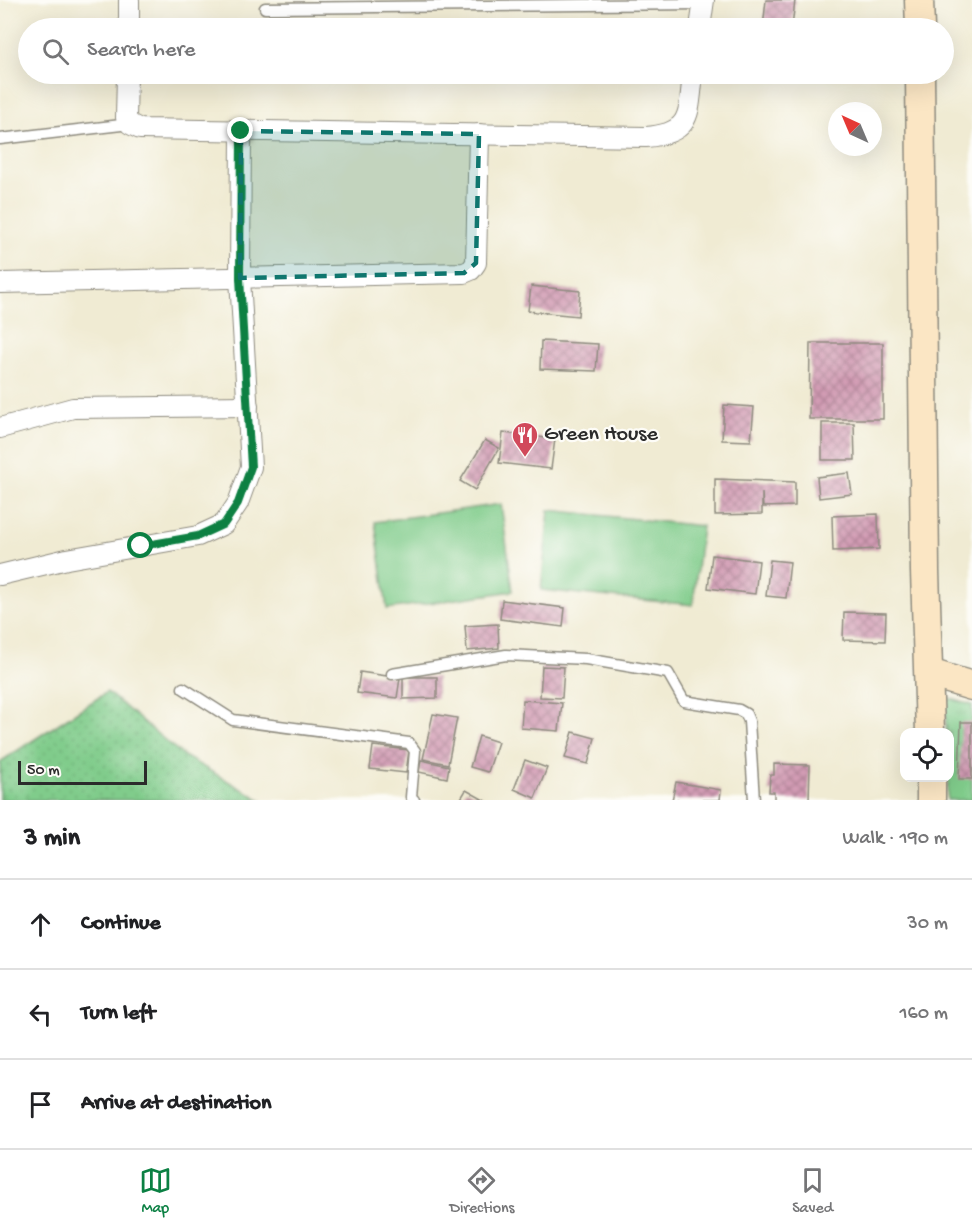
<!DOCTYPE html>
<html lang="en">
<head>
<meta charset="utf-8">
<style>
	:root { --surface:#fff; --page:#f2f2f2; --text:#202124; --muted:#757577; --line:#e0e0e0; --accent:#0b8043 }
	body { margin:0; font-family:"Gochi Hand",sans-serif; background:var(--page); color:var(--text) }
	.controls { position:absolute; right:18px; bottom:18px; display:grid; overflow:hidden; border-radius:12px; box-shadow:0 6px 24px #0002 }
	.controls button { width:54px; height:54px; display:grid; place-items:center; padding:0; border:0; border-bottom:2px solid var(--line); background:var(--surface); color:var(--text); font:30px sans-serif }
	.compass { position:absolute; left:828px; top:102px; width:54px; height:54px; border-radius:50%; background:var(--surface); box-shadow:0 6px 24px #0002; rotate:316deg }
	.scale { position:absolute; left:18px; bottom:15px; width:129px; box-sizing:border-box; padding-left:6px; border:3px solid #2b2b2b; border-top:0; font-size:16px; line-height:21px; white-space:nowrap; color:#2b2b2b; -webkit-text-stroke:4px #fdfcf7; paint-order:stroke }
	.stop { position:absolute; width:18px; height:18px; margin:-14px; border:4px solid #0b8043; border-radius:50%; background:#fff }
	.stop.end { background:#0b8043; border-color:#fff; box-shadow:0 2px 6px #0008 }
	.list { margin:0; padding:0; list-style:none }
	h2 { display:flex; justify-content:space-between; align-items:center; height:78px; margin:0; padding:0 24px; font-size:26px }
	h2 small { font-size:20px; font-weight:400; color:var(--muted) }
	.list li { display:grid; grid-template-columns:39px 1fr auto; gap:18px; align-items:center; box-sizing:border-box; height:90px; padding:0 24px; border-top:2px solid var(--line) }
	.list b { display:block; font-size:22px; white-space:nowrap }
	.list em { font-size:20px; font-style:normal; color:var(--muted) }
	.icon { flex:none; width:33px; height:33px; fill:none; stroke:currentColor; stroke-width:2; stroke-linecap:round; stroke-linejoin:round }
	.map { position:relative; flex:none; width:972px; height:800px; overflow:hidden }
	.search { position:absolute; background:var(--surface); box-shadow:0 6px 24px #0002; left:18px; right:18px; top:18px; height:66px; display:flex; align-items:center; gap:15px; box-sizing:border-box; padding:0 21px; border-radius:33px; color:var(--muted); font-size:22px }
	.sheet { height:348px; background:var(--surface) }
	nav { display:flex; justify-content:space-around; align-items:center; box-sizing:border-box; height:84px; border-top:2px solid var(--line); background:var(--surface); font-size:16px; color:var(--muted) }
	nav a { display:grid; justify-items:center; gap:3px }
	nav .on { color:var(--accent) }
	.map>svg:first-child { display:block }
</style>
</head>
<body>
<div class="map">
<svg width="972" height="800" viewBox="0 0 972 800">
	<defs>
		<pattern id="grass-dots" width="8" height="8" patternUnits="userSpaceOnUse" patternTransform="scale(1.5)"><rect width="8" height="8" fill="#80cc8b"/><path d="M2 2h.1M6 6h.1" fill="none" stroke="#6faf78" stroke-width="1.8" stroke-linecap="round"/></pattern>
		<pattern id="park-tufts" width="24" height="20" patternUnits="userSpaceOnUse" patternTransform="scale(1.5)"><rect width="24" height="20" fill="#80cc8b"/><path d="M3 7l-1-3M5 7V3M7 7l1-3M15 17l-1-3M17 17v-4M19 17l1-3" fill="none" stroke="#6faf78"/></pattern>
		<pattern id="building-cross-hatch" width="8" height="8" patternUnits="userSpaceOnUse" patternTransform="scale(1.5)"><rect width="8" height="8" fill="#d29bb4"/><path d="M0 0l8 8M0 8l8-8" fill="none" stroke="#ab7f93"/></pattern>
	</defs>
	<rect width="100%" height="100%" fill="#fdfcf7"/>
	<filter id="ink" filterUnits="userSpaceOnUse"><feTurbulence type="fractalNoise" baseFrequency=".0167" numOctaves="2"/><feDisplacementMap in="SourceGraphic" scale="12" xChannelSelector="R" yChannelSelector="G"/><feConvolveMatrix kernelMatrix="1 2 1 2 8 2 1 2 1" color-interpolation-filters="sRGB"/></filter>
	<filter id="wash" filterUnits="userSpaceOnUse"><feTurbulence type="fractalNoise" baseFrequency=".008" numOctaves="4" result="noise"/><feDisplacementMap in="SourceGraphic" scale="24" xChannelSelector="R" yChannelSelector="G"/><feGaussianBlur stdDeviation="1.35" result="paint"/><feColorMatrix in="noise" values="0 0 0 0 0 0 0 0 0 0 0 0 0 0 0 0 0 1.4 0 .05"/><feComposite in="paint" operator="in"/></filter>
	<g filter="url(#wash)">
		<rect width="100%" height="100%" fill="#f0ebd3"/>
		<path fill="url(#grass-dots)" stroke="#567c5b" stroke-width="1.5" d="M107,692L184,756L261,800H0V762Z"/>
		<path fill="url(#park-tufts)" stroke="#567c5b" stroke-width="1.5" d="M945,697L972,705V800H947L950,732H946Z"/>
		<g fill="#80cc8b" stroke="#567c5b" stroke-width="1.5">
			<path d="M501,504L513,591L387,609L375,522Z"/>
			<path d="M549,510L702,526L693,605L541,590Z"/>
		</g>
		<g id="blocks">
			<g fill="url(#building-cross-hatch)">
				<path d="M766,0H795L792,28H763Z"/>
				<path d="M531,286L580,291L578,316L528,311Z"/>
				<path d="M541,341L598,344L596,371L540,369Z"/>
				<path d="M810,343H883V419H809Z"/>
				<path d="M724,405L754,407L751,441L722,440Z"/>
				<path d="M822,423H854L855,460H822Z"/>
				<path d="M503,433L555,439L551,469L499,463Z"/>
				<path d="M485,440L499,448L475,490L460,481Z"/>
				<path d="M849,473L852,494L819,498L817,477Z"/>
				<path d="M715,479L795,482V506L763,507L762,493V514L715,515Z"/>
				<path d="M878,514L879,549L833,551L832,516Z"/>
				<path d="M712,555L759,561L755,594L708,588Z"/>
				<path d="M770,560L790,562L786,598L766,596Z"/>
				<path d="M502,600L565,608L563,627L500,619Z"/>
				<path d="M844,612L886,613L885,641L843,640Z"/>
				<path d="M498,624L499,648L467,651L465,626Z"/>
				<path d="M542,666L564,667L562,698L540,697Z"/>
				<path d="M360,672L400,678L397,698L357,693Z"/>
				<path d="M403,677H437V698L403,699Z"/>
				<path d="M523,700L562,703L559,731L521,728Z"/>
				<path d="M433,714L457,718L448,764L423,759Z"/>
				<path d="M961,722H972V779H959Z"/>
				<path d="M573,732L595,738L588,764L565,758Z"/>
				<path d="M479,736L498,742L488,772L470,767Z"/>
				<path d="M373,746L409,750L406,773L370,769Z"/>
				<path d="M421,760L449,766L447,778L419,772Z"/>
				<path d="M525,760L547,768L535,798L514,789Z"/>
				<path d="M774,764L810,765L809,800H774V792H769L770,775H774Z"/>
				<path d="M676,782L721,790L720,800H672Z"/>
				<path d="M466,790L484,800H460Z"/>
			</g>
		</g>
	</g>
	<g filter="url(#ink)">
		<use href="#blocks" fill-opacity="0" stroke="#8e8b7f" stroke-width="1.5"/>
		<g fill="none" stroke-linecap="round" stroke-linejoin="round">
			<g stroke="#8e8b7f" stroke-width="13">
				<g id="lane">
					<path d="M265,8L703,4"/>
					<path d="M0,139L130,124"/>
					<path d="M392,674L506,655L586,659L668,673L684,701L739,710L746,714L749,721L754,800"/>
					<path d="M183,688L233,720L409,743L415,751L411,797L414,800"/>
				</g>
			</g>
			<g stroke="#8e8b7f" stroke-width="22">
				<g id="street">
					<path d="M129,28V0"/>
					<path d="M700,28L704,0"/>
					<path d="M127,74L126,118L130,124L140,129L646,137C693,133 688,114 693,74"/>
					<path d="M0,283L464,273L471,270L476,263L479,134"/>
					<path d="M0,428L73,408L248,406"/>
					<path d="M0,575L67,559L198,536L224,524L238,503L251,467L240,278L241,131"/>
				</g>
			</g>
			<g stroke="#8e8b7f" stroke-width="31">
				<g id="secondary">
					<path d="M919,0L920,28"/>
					<path d="M920,74L925,571L930,732"/>
					<path d="M929,673L972,686"/>
					<path d="M931,778V800"/>
				</g>
			</g>
			<use href="#lane" stroke="#fff" stroke-width="10"/>
			<use href="#street" stroke="#fff" stroke-width="20"/>
			<use href="#secondary" stroke="#fbe6c4" stroke-width="28"/>
		</g>
	</g>
	<g fill="none" stroke-linecap="round" stroke-linejoin="round" filter="url(#ink)">
		<path stroke="#0b8043" stroke-width="8" d="M141,546L198,536L224,524L238,503L251,467L240,278L241,131"/>
	</g>
	<path fill="#0f766e" fill-opacity="0.2" stroke="#0f766e" stroke-width="4.5" stroke-dasharray="12 8" stroke-linejoin="round" d="M241,131L479,134L476,263L464,273L240,278Z"/>
	<defs>
		<g id="restaurant-pin" transform="scale(1.35)"><path d="M0 17L-7.5 6A9.5 9.5 0 1 1 7.5 6Z" fill="#d1495b" stroke="#fdfcf7"/><path d="M-5-6h1v4h1v-4h1v4h1v-4h1v5L-1.5 .5V6h-2V.5L-5-1ZM5-6V6H3V1.5H1.5Q1.5-4 5-6Z" fill="#fff"/></g>
	</defs>
	<g fill-rule="evenodd">
		<use href="#restaurant-pin" x="525" y="435"/>
	</g>
	<g text-anchor="middle" dominant-baseline="central" stroke-width="4.5" stroke-linejoin="round" paint-order="stroke">
		<g font-size="22" fill="#2b2b2b" stroke="#fdfcf7" text-anchor="start">
			<text x="544" y="435">Green House</text>
		</g>
	</g>
</svg>
<div class="controls">
<button><svg class="icon" aria-label="locate" viewBox="0 0 24 24"><circle cx="12" cy="12" r="6"/><path d="M12 2v4M12 18v4M2 12h4M18 12h4"/></svg></button>
</div>
<svg class="compass" viewBox="-18 -18 36 36"><path d="M0-13l5 13h-10z" fill="#e53935"/><path d="M0 13l5-13h-10z" fill="#757577"/></svg>
<div class="scale">50 m</div>
<div class="stop" style="left:141px;top:546px"></div>
<div class="stop end" style="left:241px;top:131px"></div>
<div class="search"><svg class="icon" aria-label="search" viewBox="0 0 24 24"><circle cx="10" cy="10" r="6"/><path d="M15 15l6 6"/></svg>Search here</div>
</div>
<section class="sheet">
<h2>3 min<small>Walk · 190 m</small></h2>
<ul class="list">
<li><svg class="icon" aria-label="ahead" viewBox="0 0 24 24"><path d="M12 20V5M6 11l6-6 6 6"/></svg><div><b>Continue</b></div><em>30 m</em></li>
<li><svg class="icon" aria-label="left" viewBox="0 0 24 24"><path d="M17 20v-9H6M10 6l-5 5 5 5"/></svg><div><b>Turn left</b></div><em>160 m</em></li>
<li><svg class="icon" aria-label="arrive" viewBox="0 0 24 24"><path d="M6 21V4h12l-3 4 3 4H6"/></svg><div><b>Arrive at destination</b></div></li>
</ul>
</section>
<nav>
<a class="on"><svg class="icon" aria-label="map" viewBox="0 0 24 24"><path d="M3 6l6-2 6 2 6-2v14l-6 2-6-2-6 2zM9 4v14M15 6v14"/></svg>Map</a>
<a><svg class="icon" aria-label="directions" viewBox="0 0 24 24"><path d="M12 3l9 9-9 9-9-9zM9 14v-3h6M13 9l2 2-2 2"/></svg>Directions</a>
<a><svg class="icon" aria-label="saved" viewBox="0 0 24 24"><path d="M7 4h10v16l-5-4-5 4z"/></svg>Saved</a>
</nav>
</body>
</html>
